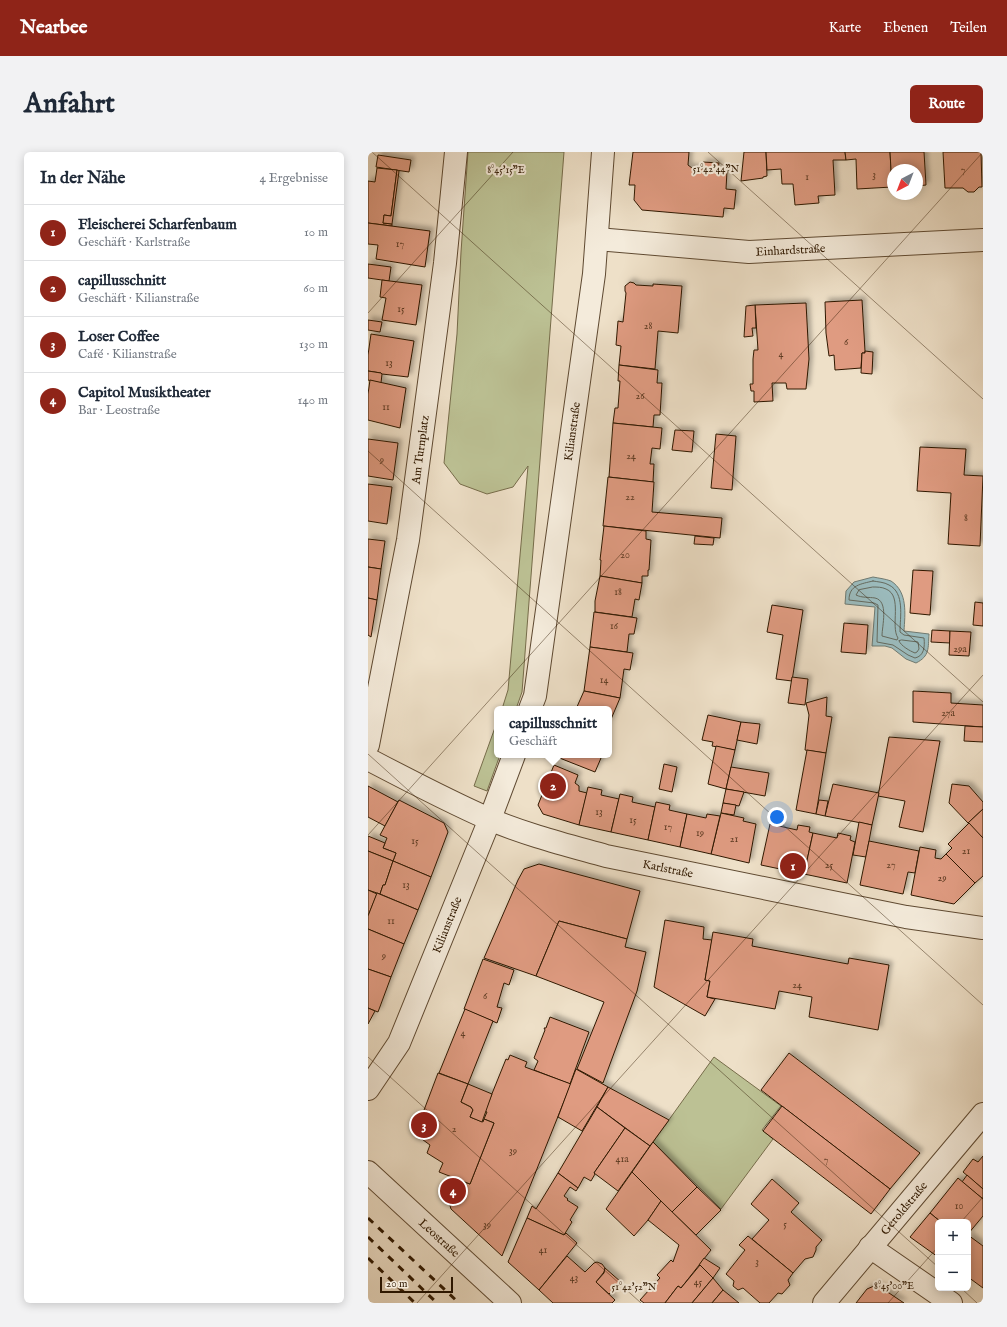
<!DOCTYPE html>
<html lang="de">
<head>
<meta charset="utf-8">
<style>
	:root { --surface:#fff; --page:#f2f2f3; --text:#1f2937; --muted:#747a83; --line:#e0e1e3; --accent:#8f2418 }
	body { margin:0; font-family:"IM FELL English",serif; background:var(--page); color:var(--text) }
	.controls { position:absolute; right:12px; bottom:12px; display:grid; overflow:hidden; border-radius:6px; box-shadow:0 2px 10px #0003 }
	.controls button { width:36px; height:36px; display:grid; place-items:center; padding:0; border:0; border-bottom:1px solid var(--line); background:var(--surface); color:var(--text); font:20px sans-serif }
	.compass { position:absolute; left:519px; top:12px; width:36px; height:36px; border-radius:50%; background:var(--surface); box-shadow:0 2px 10px #0003; rotate:222deg }
	.scale { position:absolute; left:12px; bottom:10px; width:73px; box-sizing:border-box; padding-left:4px; border:2px solid #2f1800; border-top:0; font-size:11px; line-height:14px; white-space:nowrap; color:#2f1800; -webkit-text-stroke:3px #f4ebdb; paint-order:stroke }
	.you { position:absolute; left:409px; top:665px; width:14px; height:14px; margin:-10px; border:3px solid #fff; border-radius:50%; background:#1a73e8; box-shadow:0 0 0 6px #1a73e833 }
	.badge { display:grid; place-items:center; width:26px; height:26px; border-radius:50%; background:var(--accent); color:#fff; font-size:13px; font-weight:700 }
	.pin { position:absolute; translate:-50% -50%; border:2px solid #fff; box-shadow:0 1px 4px #0006 }
	.popup { position:absolute; left:126px; top:554px; width:118px; height:52px; box-sizing:border-box; display:grid; place-content:center; border-radius:6px; background:var(--surface); filter:drop-shadow(0 1px 3px #0005); font-size:13px; white-space:nowrap; color:var(--muted) }
	.popup b { font-size:15px; color:var(--text) }
	.popup::after { content:''; position:absolute; left:50%; top:100%; margin-left:-8px; border:8px solid transparent; border-top-color:var(--surface) }
	.list { margin:0; padding:0; list-style:none }
	h2 { display:flex; justify-content:space-between; align-items:center; height:52px; margin:0; padding:0 16px; font-size:17px }
	h2 small { font-size:13px; font-weight:400; color:var(--muted) }
	.list li { display:grid; grid-template-columns:26px 1fr auto; gap:12px; align-items:center; box-sizing:border-box; height:56px; padding:0 16px; border-top:1px solid var(--line) }
	.list b { display:block; font-size:15px; white-space:nowrap }
	.list p { margin:0; font-size:13px; white-space:nowrap; color:var(--muted) }
	.list em { font-size:13px; font-style:normal; color:var(--muted) }
	.map { position:relative; flex:none; width:615px; height:1151px; overflow:hidden; border-radius:6px }
	header { display:flex; align-items:center; gap:24px; box-sizing:border-box; height:56px; padding:0 20px; background:var(--accent); color:#fff }
	header strong { font-size:19px }
	nav { display:flex; gap:22px; margin-inline-start:auto; font-size:14px }
	.intro { display:flex; align-items:center; justify-content:space-between; box-sizing:border-box; height:96px; padding:0 24px }
	h1 { margin:0; font-size:28px }
	.button { padding:10px 18px; border-radius:6px; background:var(--accent); color:#fff; font-size:14px; font-weight:700 }
	main { display:flex; gap:24px; padding:0 24px }
	aside { flex:1; background:var(--surface); border-radius:6px; box-shadow:0 2px 10px #0003 }
	.map>svg:first-child { display:block }
</style>
</head>
<body>
<header>
<strong>Nearbee</strong>
<nav><a>Karte</a><a>Ebenen</a><a>Teilen</a></nav>
</header>
<div class="intro"><h1>Anfahrt</h1><a class="button">Route</a></div>
<main>
<aside>
<h2>In der Nähe<small>4 Ergebnisse</small></h2>
<ul class="list">
<li><span class="badge">1</span><div><b>Fleischerei Scharfenbaum</b><p>Geschäft · Karlstraße</p></div><em>10 m</em></li>
<li><span class="badge">2</span><div><b>capillusschnitt</b><p>Geschäft · Kilianstraße</p></div><em>60 m</em></li>
<li><span class="badge">3</span><div><b>Loser Coffee</b><p>Café · Kilianstraße</p></div><em>130 m</em></li>
<li><span class="badge">4</span><div><b>Capitol Musiktheater</b><p>Bar · Leostraße</p></div><em>140 m</em></li>
</ul>
</aside>
<div class="map">
<svg width="615" height="1151" viewBox="0 0 615 1151">
	<defs>
		<filter id="shadow"><feDropShadow dx="3.5" dy="-3.5" stdDeviation="2" flood-color="#0004"/></filter>
	</defs>
	<rect width="100%" height="100%" fill="#eee0c8"/>
	<filter id="stains"><feTurbulence type="fractalNoise" baseFrequency=".005" numOctaves="4"/><feColorMatrix values="0 0 0 0 .2 0 0 0 0 .09 0 0 0 0 .02 0 0 0 .5 -.17"/></filter>
	<radialGradient id="worn" r=".72"><stop offset=".6" stop-color="#630" stop-opacity="0"/><stop offset="1" stop-color="#630" stop-opacity=".3"/></radialGradient>
	<g fill="#bcc194" stroke="#766c4a">
		<path d="M100,0H196L154,540L148,557H134L140,538L160,314L145,335L119,342L92,332L76,311L89,182L93,100Z"/>
		<path d="M129,570V603H132L119,639L106,634Z"/>
		<path d="M346,905L413,954L394,978L405,987L353,1057L285,990Z"/>
	</g>
	<path fill="#9bbbbd" stroke="#707a71" d="M505,425C510,426 518,427 523,429C540,440 537,462 536,479L561,482C560,496 562,504 548,511L538,507L524,496L517,494H504L507,455L477,452L478,439L486,430Z"/>
	<g fill="none" stroke-linecap="round" stroke-linejoin="round">
		<g stroke="#656a5e" stroke-width="1">
			<path d="M505,429C510,430 516,430 521,433C537,441 532,465 532,480L536,483L556,486C557,495 556,504 547,506L540,503L525,493L509,490L510,453L506,451L481,448C481,433 493,432 505,429Z"/>
			<path d="M505,435C509,435 514,435 518,437C535,444 522,474 530,486L529,488L514,484C514,474 521,449 507,446C501,445 494,446 488,443L491,438Z"/>
			<path d="M534,488L550,490L551,497L549,500L547,501C542,499 533,494 531,489Z"/>
		</g>
	</g>
	<g fill="#df9b81" stroke="#2f1800" filter="url(#shadow)">
		<path d="M265,0H321L320,13L324,16L335,17V10L351,11L350,18L359,19L358,37L368,38L366,57L356,56L355,65L274,58L266,48L267,33H261Z"/>
		<path d="M376,0H398L399,24L395,25V26L373,29Z"/>
		<path d="M398,0H477L478,8H465L467,43L450,44L451,51L427,53L425,32H414L413,17L399,18Z"/>
		<path d="M477,0H522L524,35L489,37L488,7L478,8Z"/>
		<path d="M522,0H556L558,33L549,34V18H525V35H524Z"/>
		<path d="M575,0H613L614,35H611L606,40H600L595,36H577Z"/>
		<path d="M10,3L43,8L41,20L8,15Z"/>
		<path d="M9,16L29,18L23,64L16,63V67L15,71L24,72V74L0,71V29L7,30Z"/>
		<path d="M29,18L31,19L24,72L15,71L16,63L23,64Z"/>
		<path d="M0,71L62,79L57,115L8,107L10,93L0,92Z"/>
		<path d="M0,112L23,115L21,129L0,126Z"/>
		<path d="M14,128L54,133L48,173L14,168L18,146L12,145Z"/>
		<path d="M262,130L266,131L268,133L285,134V132L314,134L310,181L290,179L287,217L251,213L253,194L248,193L250,169L255,170L258,141L257,139V134Z"/>
		<path d="M494,148L497,199V201H494L493,216L467,218L466,203L461,204L458,181L457,150Z"/>
		<path d="M438,151L441,207L438,237H419L418,231H404L405,249L386,250V239H383L382,232H385V207L386,198H390L387,153Z"/>
		<path d="M387,153L388,176H384L385,184L376,185L378,154Z"/>
		<path d="M0,168L14,170L12,180L0,178Z"/>
		<path d="M3,182L46,189L40,225L14,222L13,221L0,219V203Z"/>
		<path d="M497,199L505,200L504,222L493,221L494,201H497Z"/>
		<path d="M251,213L290,218L289,231H294L292,263H286L285,275L245,271L247,256H250L252,229H250Z"/>
		<path d="M0,219L13,221L14,222L13,231L0,228Z"/>
		<path d="M2,228L38,236L32,276L0,268V242Z"/>
		<path d="M245,271L294,276L292,297L284,296L282,312H286L285,330L241,325Z"/>
		<path d="M307,278L326,279L324,300L304,298Z"/>
		<path d="M348,282L368,284L364,338L343,336Z"/>
		<path d="M0,287L30,291L25,328L0,324Z"/>
		<path d="M552,295L598,297L596,323L615,324L612,394L580,392L583,341L549,339Z"/>
		<path d="M240,325L286,330L284,360L354,366L352,386L235,374Z"/>
		<path d="M0,332L24,335L19,372L0,369Z"/>
		<path d="M236,374L278,379V387L283,388L281,418H280V424H274V431L232,424L233,408H232Z"/>
		<path d="M327,384L346,386L345,393L326,392Z"/>
		<path d="M0,387L17,389L13,417L0,415Z"/>
		<path d="M0,415L13,417L9,448L0,446Z"/>
		<path d="M545,418L565,419L562,463L542,461Z"/>
		<path d="M232,424L274,431L271,448L267,447L264,465L227,460V449Z"/>
		<path d="M0,446L9,448L3,485L0,483Z"/>
		<path d="M607,450L615,451V474L605,473Z"/>
		<path d="M404,453L435,458L424,529L408,527L415,483L399,480Z"/>
		<path d="M226,460L269,466L266,482H261L259,500L222,495Z"/>
		<path d="M476,471L500,473L498,502L473,500Z"/>
		<path d="M564,478L582,479V491L563,490Z"/>
		<path d="M582,479L603,480L601,504L581,503Z"/>
		<path d="M222,495L265,501L262,518L256,517L252,546L216,539Z"/>
		<path d="M424,525L440,527L437,553L420,551Z"/>
		<path d="M216,539L252,546L241,572V557H208Z"/>
		<path d="M545,539L583,541V551L615,553V575L545,570Z"/>
		<path d="M459,545L458,564L464,565L458,601L437,598L441,563L438,551Z"/>
		<path d="M340,563L373,570L367,598L344,594L345,590L334,588Z"/>
		<path d="M373,570L392,572L389,592L369,588Z"/>
		<path d="M597,574L615,575V590L596,589Z"/>
		<path d="M521,585L572,589L555,680L531,675L537,649L510,644Z"/>
		<path d="M348,594L367,598L358,637L340,632Z"/>
		<path d="M439,598L458,601L448,662L428,658Z"/>
		<path d="M190,603H228L233,606L227,620L189,605Z"/>
		<path d="M296,612L309,615L304,640L291,637Z"/>
		<path d="M186,613L210,623L207,631L211,634V639L219,641L211,673L175,662L170,653Z"/>
		<path d="M363,615L401,621L397,644L358,637Z"/>
		<path d="M465,632L511,641L504,673L457,664Z"/>
		<path d="M584,632L601,634L615,650V657L600,671L581,651Z"/>
		<path d="M0,634L30,650L17,674L0,665Z"/>
		<path d="M220,635L234,638L233,643L251,647L243,680L211,673Z"/>
		<path d="M358,637L376,640L371,654L355,651Z"/>
		<path d="M252,642L265,645L264,650L287,655L280,688L243,680Z"/>
		<path d="M31,648L76,671L80,680L63,725L25,709L28,701L15,696L19,686L12,683Z"/>
		<path d="M451,648L460,649L457,664L448,662Z"/>
		<path d="M288,650L302,653L301,658L319,662L312,695L280,688Z"/>
		<path d="M355,651L368,653L366,663L353,661Z"/>
		<path d="M615,657V686L600,671Z"/>
		<path d="M353,661L376,666L375,669L388,672L381,711L343,702Z"/>
		<path d="M319,662L338,666L339,662L352,664L343,702L312,695Z"/>
		<path d="M491,670L504,673L498,705L485,703Z"/>
		<path d="M601,671L615,686V724L607,731L578,702L584,696L580,692Z"/>
		<path d="M402,672L429,678L430,673L442,675L441,680L445,681L436,722L393,713Z"/>
		<path d="M445,681L469,686L470,681L483,684L482,688L487,690L479,731L436,722Z"/>
		<path d="M0,684L17,691L15,696L28,701L25,709L0,699Z"/>
		<path d="M501,689L551,699L547,721L540,720L535,742L492,733Z"/>
		<path d="M552,695L568,698L567,706L573,707L578,702L607,731L586,752L543,743Z"/>
		<path d="M0,699L25,709L17,733H15L12,742L0,738Z"/>
		<path d="M25,709L63,725L50,758L12,742L15,733H17Z"/>
		<path d="M171,712L272,739L259,787L191,769L168,824L116,806L150,728L156,717Z"/>
		<path d="M0,738L9,742L0,764Z"/>
		<path d="M9,741L50,758L36,792L0,777V764Z"/>
		<path d="M297,768L336,775L335,787L344,788L337,828L342,829L339,845L347,847L337,864L286,835Z"/>
		<path d="M191,769L259,787L257,795L278,800L269,839L235,931L209,917L236,850L168,824Z"/>
		<path d="M0,777L36,792L23,825L0,817Z"/>
		<path d="M345,780L385,787L384,794L480,812L481,806L521,813L510,878L441,865L444,845L411,839L407,857L339,845L342,829L337,828Z"/>
		<path d="M115,807L146,818L141,833L136,831L129,855L134,856L129,871L96,857Z"/>
		<path d="M0,817L23,825L10,860L0,856Z"/>
		<path d="M0,856L7,859L0,872Z"/>
		<path d="M97,857L125,869L100,932L71,921Z"/>
		<path d="M182,865L221,880L202,932L166,918L170,909L166,906L177,878L176,876H178Z"/>
		<path d="M421,901L552,1001L522,1037L393,938Z"/>
		<path d="M142,903L159,910L157,915L203,932L134,1104L83,1057L80,1047L88,1027L102,1032L126,971L116,967L119,960L117,959L138,907L140,908Z"/>
		<path d="M208,917L240,935L214,979L190,965Z"/>
		<path d="M70,921L100,932L93,950L103,955L105,958L102,965L115,970L116,967L126,971L102,1032L71,1020L75,1011L59,1001L62,993L47,982Z"/>
		<path d="M100,932L124,942L114,970L102,965L105,958L103,955L93,950Z"/>
		<path d="M240,935L301,968L282,994L229,955Z"/>
		<path d="M414,954L522,1037L503,1062L395,979Z"/>
		<path d="M229,955L257,976L226,1021L227,1022L223,1029L216,1025L210,1036L190,1021Z"/>
		<path d="M257,976L282,994L250,1039L226,1021Z"/>
		<path d="M285,990L329,1035L304,1060L264,1020Z"/>
		<path d="M615,1004V1037L595,1020L605,1007L610,1010Z"/>
		<path d="M264,1020L293,1049L280,1068L266,1084L238,1057Z"/>
		<path d="M190,1021L210,1036L208,1039L202,1035L196,1044L200,1047L199,1048L210,1055L202,1068L204,1070L196,1083L159,1066L164,1054L168,1057Z"/>
		<path d="M599,1023L615,1037V1047L594,1030Z"/>
		<path d="M590,1026L615,1047V1064L600,1082V1070H573L562,1061Z"/>
		<path d="M404,1027L431,1051L423,1060L454,1088L448,1095V1098L445,1105L437,1107L425,1121L384,1087L401,1068L383,1052Z"/>
		<path d="M329,1035L353,1058L328,1083L304,1060Z"/>
		<path d="M293,1049L343,1098L313,1136L310,1134L297,1151H276L272,1148L292,1126L289,1123L303,1108L305,1110L311,1093L280,1068Z"/>
		<path d="M562,1061L573,1070H570V1105L542,1085Z"/>
		<path d="M159,1066L196,1083L198,1081L209,1091L171,1138L140,1110Z"/>
		<path d="M600,1083L615,1094V1136L600,1125Z"/>
		<path d="M380,1084L425,1121L420,1128L422,1133L414,1142L410,1141L401,1151H392L375,1136L370,1138L365,1134L366,1129L358,1122L377,1098L371,1093Z"/>
		<path d="M199,1104L217,1120L226,1111L229,1110L234,1112L237,1116L236,1120L228,1130L247,1148L244,1151H185L171,1138Z"/>
		<path d="M336,1106L352,1116L345,1126L331,1113Z"/>
		<path d="M332,1113L345,1126L324,1151H297L310,1134L313,1136Z"/>
		<path d="M237,1116L253,1130L241,1142L228,1130L236,1121Z"/>
		<path d="M345,1126L355,1138L344,1151H324Z"/>
		<path d="M506,1134L512,1135L536,1151H488L499,1137Z"/>
		<path d="M355,1138L371,1151H344Z"/>
	</g>
	<g fill="none" stroke-linecap="round" stroke-linejoin="round">
		<g stroke="#5f4a32" stroke-width="24">
			<g id="street">
				<path id="s1" d="M229,87L381,100L615,88"/>
				<path id="s2" d="M162,557L167,544L226,122L235,0"/>
				<path id="s3" d="M0,593L40,388L77,111L88,0"/>
				<path id="s4" d="M0,607C40,628 80,649 121,667C159,683 199,693 238,704L538,765L615,776"/>
				<path id="s5" d="M0,937L31,891L122,667L146,603"/>
				<path id="s6" d="M0,1020L142,1151"/>
				<path d="M502,1095L583,1151"/>
				<path id="s7" d="M456,1151L615,962"/>
			</g>
		</g>
		<use href="#street" stroke="#f4ebdb" stroke-width="22"/>
		<g stroke="#2f1800" stroke-width="3" stroke-dasharray="7 7" stroke-linecap="butt">
			<path d="M0,1066L91,1151"/>
			<path d="M0,1085L69,1151"/>
			<path d="M0,1106L47,1151"/>
		</g>
	</g>
	<path fill="none" stroke="#2f1800" stroke-width="1" stroke-opacity="0.45" d="M4,0L615,550M340,0L615,247M0,161L145,0M0,299L615,853M0,602L570,1115M0,683L615,0M0,905L273,1151M593,1070L615,1045M593,1136L609,1151M49,1151L615,523M520,1151L570,1095"/>
	<g text-anchor="middle" dominant-baseline="central" stroke-width="4" stroke-linejoin="round" paint-order="stroke">
		<g font-size="10" fill="#5b3920">
			<text x="595" y="18">7</text>
			<text x="506" y="23">3</text>
			<text x="439" y="25">1</text>
			<text x="32" y="92">17</text>
			<text x="33" y="157">15</text>
			<text x="280" y="174">28</text>
			<text x="478" y="190">6</text>
			<text x="413" y="202">4</text>
			<text x="21" y="211">13</text>
			<text x="272" y="244">26</text>
			<text x="18" y="255">11</text>
			<text x="263" y="304">24</text>
			<text x="14" y="308">9</text>
			<text x="262" y="345">22</text>
			<text x="598" y="366">8</text>
			<text x="257" y="403">20</text>
			<text x="250" y="440">18</text>
			<text x="246" y="474">16</text>
			<text x="592" y="497">29a</text>
			<text x="236" y="528">14</text>
			<text x="580" y="561">27a</text>
			<text x="231" y="660">13</text>
			<text x="265" y="668">15</text>
			<text x="300" y="675">17</text>
			<text x="332" y="681">19</text>
			<text x="366" y="687">21</text>
			<text x="47" y="689">15</text>
			<text x="598" y="699">21</text>
			<text x="461" y="713">25</text>
			<text x="523" y="713">27</text>
			<text x="574" y="726">29</text>
			<text x="38" y="733">13</text>
			<text x="23" y="769">11</text>
			<text x="16" y="804">9</text>
			<text x="429" y="833">24</text>
			<text x="117" y="844">6</text>
			<text x="95" y="881">4</text>
			<text x="86" y="977">2</text>
			<text x="145" y="999">39</text>
			<text x="254" y="1007">41a</text>
			<text x="458" y="1008">7</text>
			<text x="591" y="1054">10</text>
			<text x="417" y="1072">5</text>
			<text x="119" y="1073">39</text>
			<text x="175" y="1098">41</text>
			<text x="389" y="1110">3</text>
			<text x="206" y="1126">43</text>
			<text x="330" y="1130">45</text>
		</g>
		<g font-size="12" fill="#2f1800" stroke="#f4ebdb">
			<text stroke="none"><textPath href="#s1" startOffset="194">Einhardstraße</textPath></text>
			<text stroke="none"><textPath href="#s2" startOffset="281">Kilianstraße</textPath></text>
			<text stroke="none"><textPath href="#s3" startOffset="300">Am Turnplatz</textPath></text>
			<text stroke="none"><textPath href="#s4" startOffset="321">Karlstraße</textPath></text>
			<text stroke="none"><textPath href="#s5" startOffset="183">Kilianstraße</textPath></text>
			<text stroke="none"><textPath href="#s7" startOffset="124">Geroldstraße</textPath></text>
			<text stroke="none"><textPath href="#s6" startOffset="97">Leostraße</textPath></text>
		</g>
	</g>
	<g font-size="10" text-anchor="middle" fill="#2f1800" stroke="#f4ebdb" stroke-width="4" stroke-linejoin="round" paint-order="stroke">
		<text x="348" y="20">51°42'44"N</text>
		<text x="138" y="21">8°45'15"E</text>
		<text x="526" y="1137">8°45'00"E</text>
		<text x="266" y="1138">51°42'52"N</text>
	</g>
	<rect width="100%" height="100%" filter="url(#stains)"/>
	<rect width="100%" height="100%" fill="url(#worn)"/>
</svg>
<div class="controls">
<button>+</button>
<button>−</button>
</div>
<svg class="compass" viewBox="-18 -18 36 36"><path d="M0-13l5 13h-10z" fill="#e53935"/><path d="M0 13l5-13h-10z" fill="#747a83"/></svg>
<div class="scale">20 m</div>
<div class="you"></div>
<div class="pin badge" style="left:425px;top:714px">1</div>
<div class="pin badge" style="left:185px;top:634px">2</div>
<div class="popup"><b>capillusschnitt</b>Geschäft</div>
<div class="pin badge" style="left:56px;top:973px">3</div>
<div class="pin badge" style="left:85px;top:1039px">4</div>
</div>
</main>
</body>
</html>
